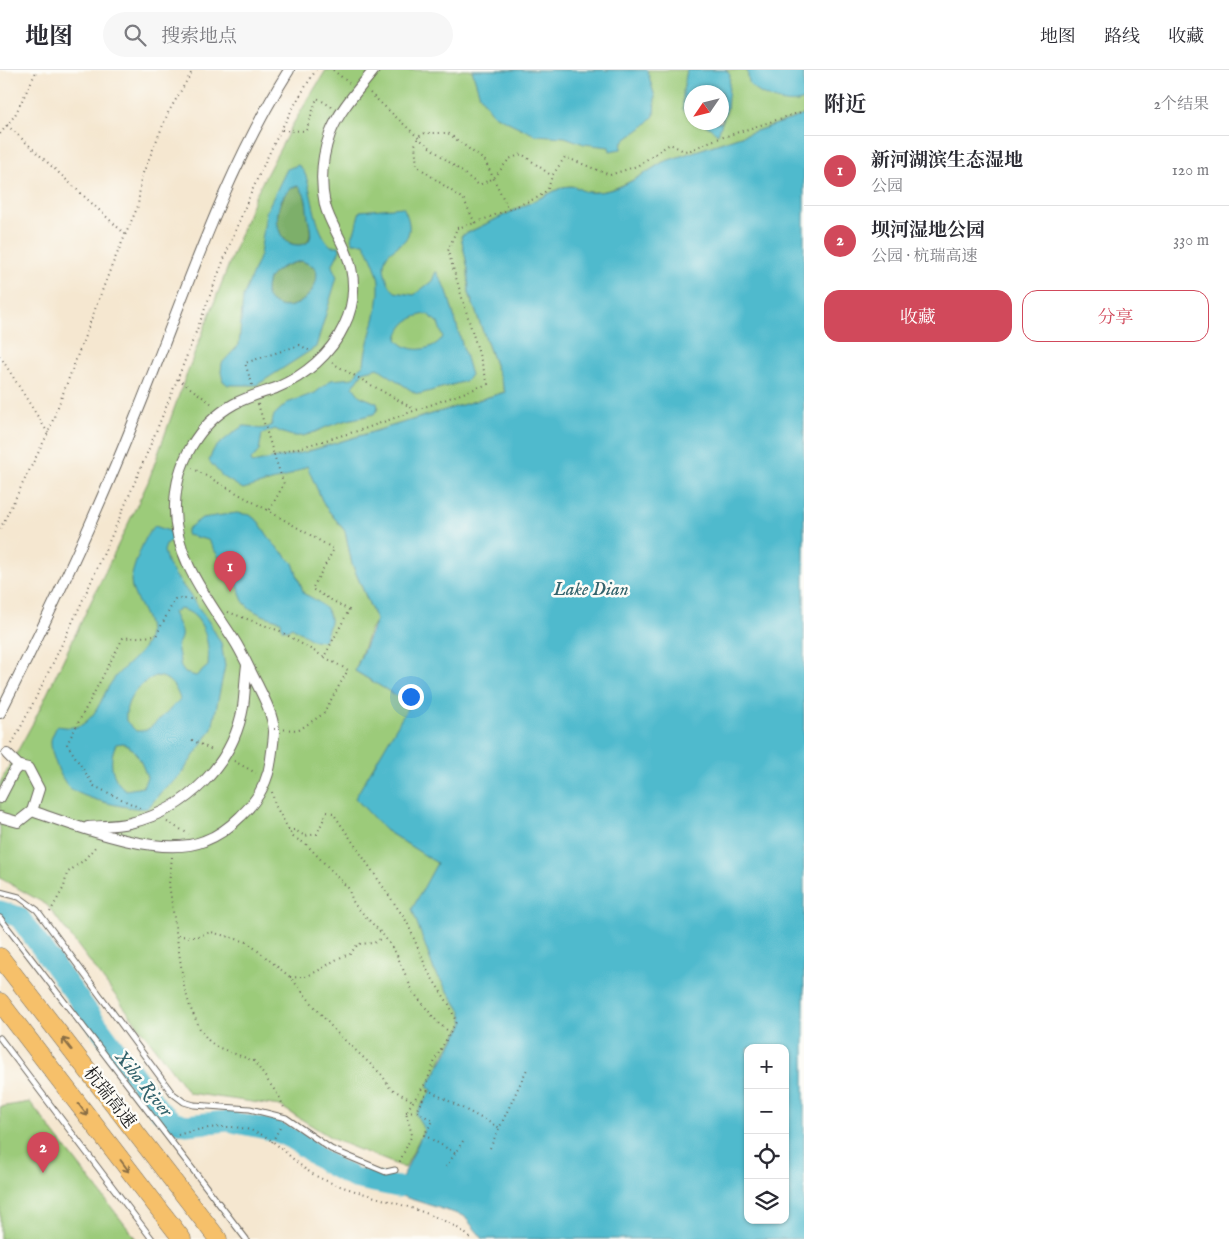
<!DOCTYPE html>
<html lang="zh">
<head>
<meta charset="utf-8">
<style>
	:root { --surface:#fff; --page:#f7f7f7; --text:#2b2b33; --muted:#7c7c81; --line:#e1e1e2; --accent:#d1495b }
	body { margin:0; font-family:"IM FELL English","Noto Serif SC",serif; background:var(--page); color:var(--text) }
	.controls { position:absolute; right:15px; bottom:15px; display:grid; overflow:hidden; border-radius:10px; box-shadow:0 1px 4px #0004 }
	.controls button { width:45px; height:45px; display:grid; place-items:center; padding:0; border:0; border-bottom:1px solid var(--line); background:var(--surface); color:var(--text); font:25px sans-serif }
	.compass { position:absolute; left:684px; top:15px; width:45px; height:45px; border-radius:50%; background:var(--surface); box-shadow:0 1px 4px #0004; rotate:235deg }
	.you { position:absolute; left:410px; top:626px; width:18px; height:18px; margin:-12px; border:4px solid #fff; border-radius:50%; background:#1a73e8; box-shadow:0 0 0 8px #1a73e833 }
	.badge { display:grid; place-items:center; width:32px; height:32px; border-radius:50%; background:var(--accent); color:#fff; font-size:16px; font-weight:700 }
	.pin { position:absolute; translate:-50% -41px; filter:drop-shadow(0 1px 2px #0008) }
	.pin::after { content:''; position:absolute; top:26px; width:18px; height:15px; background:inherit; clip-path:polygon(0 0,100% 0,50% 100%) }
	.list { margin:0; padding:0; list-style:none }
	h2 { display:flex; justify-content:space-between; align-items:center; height:65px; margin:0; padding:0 20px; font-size:21px }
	h2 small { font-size:16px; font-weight:400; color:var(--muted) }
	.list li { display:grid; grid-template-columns:32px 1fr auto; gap:15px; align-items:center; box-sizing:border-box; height:70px; padding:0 20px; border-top:1px solid var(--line) }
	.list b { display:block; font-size:19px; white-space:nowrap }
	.list p { margin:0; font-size:16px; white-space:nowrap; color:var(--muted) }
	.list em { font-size:16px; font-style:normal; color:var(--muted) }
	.actions { display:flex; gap:10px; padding:15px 20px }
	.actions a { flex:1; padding:11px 0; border:1px solid var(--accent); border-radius:15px; text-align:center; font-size:18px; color:var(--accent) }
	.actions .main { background:var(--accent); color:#fff }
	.icon { flex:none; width:28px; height:28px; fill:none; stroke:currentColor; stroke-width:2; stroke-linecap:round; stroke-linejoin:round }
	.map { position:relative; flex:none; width:804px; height:1169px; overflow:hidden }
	header { display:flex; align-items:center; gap:30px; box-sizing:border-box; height:70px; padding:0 25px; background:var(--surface); border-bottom:1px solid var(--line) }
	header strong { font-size:24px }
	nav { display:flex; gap:28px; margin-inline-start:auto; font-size:18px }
	.search { width:350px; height:45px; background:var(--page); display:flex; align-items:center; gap:12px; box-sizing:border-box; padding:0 18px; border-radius:28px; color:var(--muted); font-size:19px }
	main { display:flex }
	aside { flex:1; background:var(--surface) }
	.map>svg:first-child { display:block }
</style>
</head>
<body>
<header>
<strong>地图</strong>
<div class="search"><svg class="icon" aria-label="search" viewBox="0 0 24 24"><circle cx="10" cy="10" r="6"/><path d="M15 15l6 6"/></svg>搜索地点</div>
<nav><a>地图</a><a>路线</a><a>收藏</a></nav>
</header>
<main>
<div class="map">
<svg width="804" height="1169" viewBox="0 0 804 1169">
	<rect width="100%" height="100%" fill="#fdfcf7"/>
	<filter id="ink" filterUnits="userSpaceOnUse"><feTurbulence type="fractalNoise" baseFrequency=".02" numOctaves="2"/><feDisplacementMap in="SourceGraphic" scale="10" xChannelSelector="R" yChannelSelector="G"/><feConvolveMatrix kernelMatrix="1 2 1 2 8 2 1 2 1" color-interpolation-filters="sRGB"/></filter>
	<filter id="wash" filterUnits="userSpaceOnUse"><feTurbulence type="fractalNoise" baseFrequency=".0096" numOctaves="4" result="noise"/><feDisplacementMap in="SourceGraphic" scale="20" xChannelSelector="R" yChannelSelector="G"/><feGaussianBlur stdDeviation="1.12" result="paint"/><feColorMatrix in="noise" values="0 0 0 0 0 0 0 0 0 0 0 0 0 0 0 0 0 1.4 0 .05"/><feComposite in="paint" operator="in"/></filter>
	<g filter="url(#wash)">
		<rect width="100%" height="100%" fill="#f5e7d0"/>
		<g fill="#9ccb7a" stroke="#5c744b" fill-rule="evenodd">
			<path d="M326,0H804V45L663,92C642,105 614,125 588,122C576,121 579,114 563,117L461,166L468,199L469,223L505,322L306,382L324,435L345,461L352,494L376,550L370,560L355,601L411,634L385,760L438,793L434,900L461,941L464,953L443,986L428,1017L432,1019L424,1060L405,1098L335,1070L280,1036L189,1023L47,835L0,808V713L34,651L148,412L184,311L256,124L293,54ZM692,22H722V52H692Z"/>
			<path d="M30,1032L136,1169H0V1037Z"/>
		</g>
		<g fill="#7daf6a" stroke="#4c6643">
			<path d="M298,116C309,127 306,138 309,152C318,190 274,176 277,149C277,144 280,138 281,134C285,123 286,118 298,116Z"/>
			<path d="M302,191L315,197C325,219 289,254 267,227C261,204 284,194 302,191Z"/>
		</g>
		<g fill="#50bacd" stroke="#366b74" fill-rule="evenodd">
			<path d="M472,0H647L655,27L654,46L644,56L622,72L621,79L610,81L609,77L584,74L565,67L535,65L494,45L480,26Z"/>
			<path d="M687,0H726L730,5L727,39L718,64L703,53L722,52V22H692L691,45L683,40V21Z"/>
			<path d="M747,0H804V30C789,37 763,28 751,16C748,12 748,5 747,0Z"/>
			<path d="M804,45V1169H483L464,1146L395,1124L424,1060L416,1044L432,1020L427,1017L464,953L461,941L434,900L412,839L437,793L385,760L355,728L410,634L355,601L376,550L352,494L345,461L324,435L307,396L286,407L243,419L222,406L209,391C211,387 212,380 216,377C219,374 241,356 244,356C258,356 256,362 271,356L274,345L287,333L315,323L331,310L354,308L359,298L364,294C366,268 381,240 379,213C378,200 370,185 364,173H353L351,168C357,160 356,151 360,141L403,137C408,146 413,160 405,170C401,175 394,178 389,183C379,193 386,214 395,222L414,225L432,211L436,201L447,221L471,305L466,311L420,324L415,323L378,298L363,302L353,317L360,326L377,333L378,339L374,344C361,348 347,349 335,354C310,362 302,374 275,359L262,364L259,381L251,390L252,393L306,382L505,322L469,223L468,199L461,166L563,117C579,114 576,120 588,122C614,125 642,105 663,92ZM427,244L438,253L443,267C432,282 407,284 397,269C400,253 412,246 427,244ZM748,978H785V1150H748Z"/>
			<path d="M298,95C314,104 309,156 331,176H339L340,180L332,196L337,207L316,277L257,315H228L223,311L221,302L222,293L239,275L243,227L260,185L266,142L287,99ZM298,116C308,126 306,135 308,148C310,159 316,174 299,175C268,176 273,119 298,116ZM302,191L315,197C325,219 289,254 267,227C261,204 284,194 302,191Z"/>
			<path d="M237,443L250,445L259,452L272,472L293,493L304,524C314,528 332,539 330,552C329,558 326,565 324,571L312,570L292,557L287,560L282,559L281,551C268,547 251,543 243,531C240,526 240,518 236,513C227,498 217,485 208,470L187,465V459L202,448Z"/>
			<path d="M155,456L172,462L174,467L166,475L164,481L168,495L209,552L221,573L225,596L212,659L180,706L161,722L148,738C133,741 78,728 68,716C60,707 50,683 51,670C52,666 55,660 57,656C65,657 76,659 83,654C100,642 101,626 113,610C123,595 149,582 149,561C148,542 131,528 131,510C133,497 145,463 155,456ZM180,539C205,543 210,575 208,596L196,606L185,603L181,597L177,575C187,562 177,555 173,542ZM155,606C169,606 176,617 180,629C178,632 152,657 148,659C145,661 140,661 136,661L126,651C124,630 138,615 155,606ZM123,673C137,679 142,694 147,707L143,717L126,720C111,710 108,690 116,674Z"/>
		</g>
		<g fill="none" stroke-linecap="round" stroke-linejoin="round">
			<path stroke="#50bacd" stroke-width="21" d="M0,841L19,847L160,1041L173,1051L186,1055L228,1051L275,1061L296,1071L326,1093L354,1108L398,1117"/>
		</g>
	</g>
	<g filter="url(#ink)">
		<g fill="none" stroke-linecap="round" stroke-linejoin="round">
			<g stroke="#68635b" stroke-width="7">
				<g id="lane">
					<path d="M0,822L19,827L37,840L172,1023L184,1032L194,1035L250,1039L286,1048L331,1079L386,1102L395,1100"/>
					<path d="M0,848L246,1169"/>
					<path d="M0,968L152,1169"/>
				</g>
			</g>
			<g stroke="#68635b" stroke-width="12">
				<g id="street">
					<path d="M0,643C49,546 95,449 135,348C183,231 221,108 289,0"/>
					<path d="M7,684L19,696"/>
					<path d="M0,728L14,701L19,696L28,698L39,719L32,741L18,752L0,747"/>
					<path d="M32,741C76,756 160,789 204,771C218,766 231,756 241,746C258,730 268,712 271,689C272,680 274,670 274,661C273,645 264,628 257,614C249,599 243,584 234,570C207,528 173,486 175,435C176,393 198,354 234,334C247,327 262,323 276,318C305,306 331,284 344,256C356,232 356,205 345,180C339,165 329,151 325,135C320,111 322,86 330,64C339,40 359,19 374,0"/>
					<path d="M88,757C102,756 117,756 130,753C186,740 233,695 243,637C245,623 245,609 247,595"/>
				</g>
			</g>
			<g stroke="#68635b" stroke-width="19">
				<g id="highway">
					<path d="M0,887L218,1169"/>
					<path d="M0,932L182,1169"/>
				</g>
			</g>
			<g stroke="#68635b" stroke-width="2" stroke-dasharray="1 4" stroke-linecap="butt">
				<path d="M333,0L349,13"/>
				<path d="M370,23L423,72L479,115L494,108L509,89L522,84L552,106"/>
				<path d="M7,55L125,164"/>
				<path d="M282,60L306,61L317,28L332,37"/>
				<path d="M0,64L15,45L37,0"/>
				<path d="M475,153L464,130L417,96L415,75L418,67L425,63H448L485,91L508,138"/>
				<path d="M457,158L475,153L539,127L548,119L552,106L565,87L610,105L637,96L670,74L684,81L691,80L711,71L804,41"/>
				<path d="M0,286L48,363"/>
				<path d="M332,293L414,339"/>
				<path d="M178,309L212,334"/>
				<path d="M252,315L245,293L300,275L312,282"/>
				<path d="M258,334L274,385"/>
				<path d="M192,398L269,441"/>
				<path d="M0,459L48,363L110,200L138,136L141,108L168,43L193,0"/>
				<path d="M228,542L280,561L324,587"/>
				<path d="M192,670L214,681"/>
				<path d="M12,674C74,556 127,434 177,310C220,205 253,96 316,0"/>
				<path d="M234,691L256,703"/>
				<path d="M272,722L275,735L293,767L306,774L348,818L354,834L384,866L396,883L413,922L439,954L451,963"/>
				<path d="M140,738L94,716L67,674L123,568L156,566L175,529H195"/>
				<path d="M167,752L189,764"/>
				<path d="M288,760H295L305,766L317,764L327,742L333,743L407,852L428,902L450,936L456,952L436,988L427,1011L406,1042L412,1065L399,1093"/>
				<path d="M172,787L169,814L184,916L190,937L201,961L209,971L217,977L254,991L280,1028L284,1038"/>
				<path d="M50,842L64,817L67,803L84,790L97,775"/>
				<path d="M178,866L195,867L211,862L247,872L290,907L335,961L382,1005L390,1018L413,1031"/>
				<path d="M290,907C316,910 327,890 350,884L358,874L374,873L383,867"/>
				<path d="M406,1042L416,1041"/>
				<path d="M178,1065C199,1058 231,1053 253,1061C278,1069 294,1095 318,1107C358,1127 444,1139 471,1169"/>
				<path d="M272,1072L281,1056"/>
				<path d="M490,1078L528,997"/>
				<path d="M455,1083L424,1065L433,1051L416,1041L428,1020L500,1058"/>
				<path d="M446,1097L463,1071"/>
			</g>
			<use href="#lane" stroke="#fff" stroke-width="5"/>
			<use href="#street" stroke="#fff" stroke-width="10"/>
			<use href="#highway" stroke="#f6c06b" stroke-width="18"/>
			<path stroke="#68635b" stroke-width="2" stroke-dasharray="1 4" stroke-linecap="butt" d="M274,659L299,660L323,644L348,600L324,587L349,540L312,519L334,479L269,441L284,414L274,385L364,359L488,314L448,181L457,158"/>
		</g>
		<defs><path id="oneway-shaft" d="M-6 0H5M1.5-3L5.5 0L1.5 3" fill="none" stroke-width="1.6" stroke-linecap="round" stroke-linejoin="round" transform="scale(1.25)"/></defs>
		<g stroke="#896e44">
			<use href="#oneway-shaft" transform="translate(67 974) rotate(-128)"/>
			<use href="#oneway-shaft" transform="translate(83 1040) rotate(53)"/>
			<use href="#oneway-shaft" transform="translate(125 1096) rotate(53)"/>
		</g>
	</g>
	<g text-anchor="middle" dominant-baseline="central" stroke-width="5" stroke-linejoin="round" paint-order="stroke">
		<g font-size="18" fill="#1c1c1c" stroke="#fdfcf7">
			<text transform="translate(109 1028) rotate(52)">杭瑞高速</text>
		</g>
		<g font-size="19" font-style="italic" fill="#33636c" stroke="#fdfcf7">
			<text x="591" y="520">Lake Dian</text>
			<text transform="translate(143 1014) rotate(51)">Xiba River</text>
		</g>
	</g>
</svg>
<div class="controls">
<button>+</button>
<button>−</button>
<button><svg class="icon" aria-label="locate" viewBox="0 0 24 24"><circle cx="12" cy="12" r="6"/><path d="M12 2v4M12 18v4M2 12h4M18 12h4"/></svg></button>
<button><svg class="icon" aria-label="layers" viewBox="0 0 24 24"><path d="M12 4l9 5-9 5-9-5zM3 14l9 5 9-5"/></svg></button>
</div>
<svg class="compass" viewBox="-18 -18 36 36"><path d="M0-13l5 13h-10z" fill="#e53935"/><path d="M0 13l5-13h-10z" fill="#7c7c81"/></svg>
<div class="you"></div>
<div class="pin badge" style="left:230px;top:522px">1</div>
<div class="pin badge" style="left:43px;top:1103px">2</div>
</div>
<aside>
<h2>附近<small>2个结果</small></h2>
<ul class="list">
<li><span class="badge">1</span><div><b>新河湖滨生态湿地</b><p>公园</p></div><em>120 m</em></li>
<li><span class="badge">2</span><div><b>坝河湿地公园</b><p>公园 · 杭瑞高速</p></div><em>330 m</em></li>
</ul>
<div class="actions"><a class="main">收藏</a><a>分享</a></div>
</aside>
</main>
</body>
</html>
